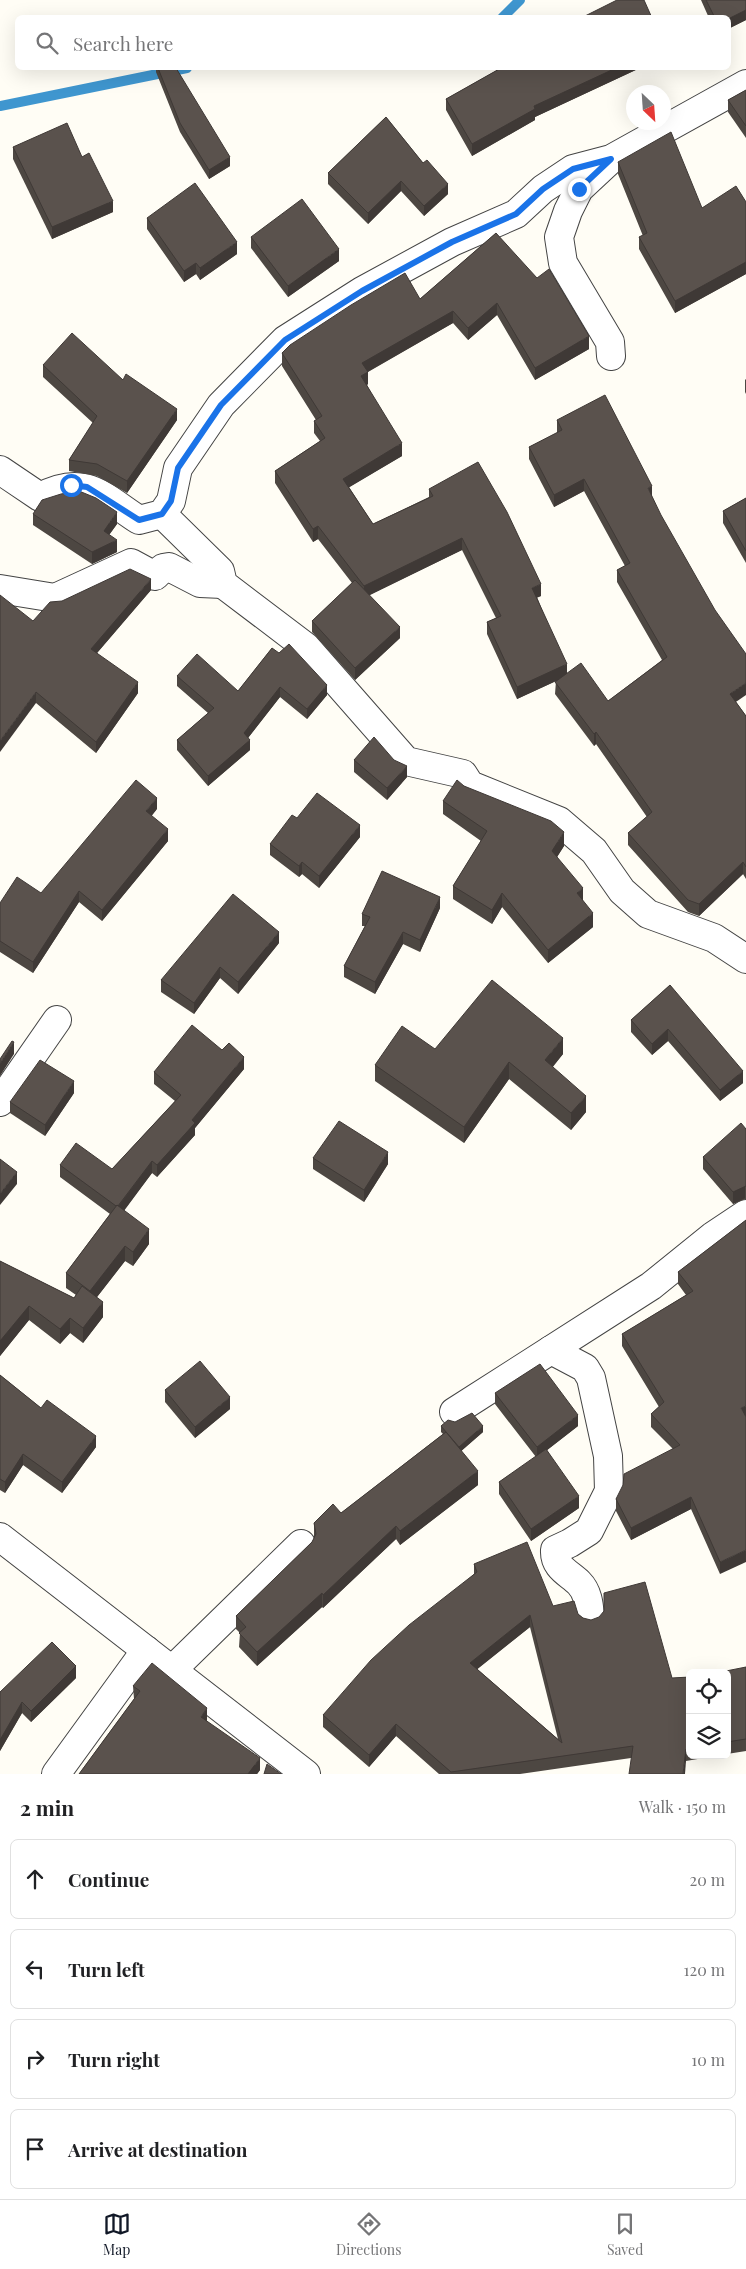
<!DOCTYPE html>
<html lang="en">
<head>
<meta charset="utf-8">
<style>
	:root { --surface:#fff; --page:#f2f2f2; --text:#202124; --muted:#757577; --line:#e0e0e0; --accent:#111827 }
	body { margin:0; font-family:"Playfair Display",serif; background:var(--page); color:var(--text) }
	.controls { position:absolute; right:15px; bottom:15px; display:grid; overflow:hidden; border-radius:8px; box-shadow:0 5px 20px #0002 }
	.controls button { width:45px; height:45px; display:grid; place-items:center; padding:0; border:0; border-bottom:1px solid var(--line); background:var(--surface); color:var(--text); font:25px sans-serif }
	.compass { position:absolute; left:626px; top:85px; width:45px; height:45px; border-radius:50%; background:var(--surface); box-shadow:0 5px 20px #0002; rotate:155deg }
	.stop { position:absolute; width:15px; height:15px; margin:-11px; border:4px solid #1a73e8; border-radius:50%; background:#fff }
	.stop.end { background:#1a73e8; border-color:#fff; box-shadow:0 1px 5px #0008 }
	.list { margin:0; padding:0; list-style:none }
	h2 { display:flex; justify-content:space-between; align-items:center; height:65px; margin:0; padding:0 20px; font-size:21px }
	h2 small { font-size:16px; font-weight:400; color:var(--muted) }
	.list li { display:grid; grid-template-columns:32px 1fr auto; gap:15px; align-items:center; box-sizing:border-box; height:80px; margin:0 10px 10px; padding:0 10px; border:1px solid var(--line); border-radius:8px }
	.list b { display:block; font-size:19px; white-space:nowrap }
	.list em { font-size:16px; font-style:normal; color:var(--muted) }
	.icon { flex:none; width:28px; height:28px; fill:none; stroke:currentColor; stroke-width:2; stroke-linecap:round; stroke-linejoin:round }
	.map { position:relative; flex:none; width:746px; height:1774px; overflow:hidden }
	.search { position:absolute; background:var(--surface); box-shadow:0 5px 20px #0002; left:15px; right:15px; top:15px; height:55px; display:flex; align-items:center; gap:12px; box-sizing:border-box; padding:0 18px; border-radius:8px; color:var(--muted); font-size:19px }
	.sheet { height:425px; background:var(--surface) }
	nav { display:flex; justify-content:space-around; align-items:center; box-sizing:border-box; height:70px; border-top:1px solid var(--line); background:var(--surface); font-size:14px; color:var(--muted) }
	nav a { display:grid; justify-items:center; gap:2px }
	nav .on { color:var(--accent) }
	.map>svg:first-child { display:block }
</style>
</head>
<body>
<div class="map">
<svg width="746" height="1774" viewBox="0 0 746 1774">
	<rect width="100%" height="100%" fill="#fffdf5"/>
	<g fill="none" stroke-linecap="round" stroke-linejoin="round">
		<g stroke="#3f96cf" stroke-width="10">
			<path d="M502,18L520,0"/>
			<path d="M0,106L187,68"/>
		</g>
		<g stroke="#444" stroke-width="30">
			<g id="minor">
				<path d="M608,162L579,189L568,211L559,237L563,263L610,342L611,356"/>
				<path d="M0,470L40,497C85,473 102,496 139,520L162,514L171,501L178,468L221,405L285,340L362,291L452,242L516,214L543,189L573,169L611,159L746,84"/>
				<path d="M162,514L220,571L223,584L306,647L406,761L463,774L470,785L559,821L594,851L622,891L648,914L714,938L746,959"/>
				<path d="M0,589L55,598L131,563L155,576L163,568L169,567L200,583L223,584"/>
				<path d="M0,1102L57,1020"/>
				<path d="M551,1350L585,1368L591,1378L608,1456L609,1491L589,1531L570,1543L555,1550C554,1568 569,1573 579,1583C588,1592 589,1605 590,1616"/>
				<path d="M454,1412L651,1286L713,1236L746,1214"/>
				<path d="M0,1537L306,1774"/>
				<path d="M172,1670L301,1544"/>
				<path d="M56,1774L146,1650"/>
			</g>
		</g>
		<use href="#minor" stroke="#fff" stroke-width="28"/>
	</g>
	<g fill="#4d4742" fill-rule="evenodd">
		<path d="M701,0H746V20L728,29V18H709Z"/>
		<path d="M156,68H176L230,166L209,179L180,132L156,72Z"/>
		<path d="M501,68H640L535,117V120L472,156L446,110V99Z"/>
		<path d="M746,90V138L728,112V100Z"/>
		<path d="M386,117L448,194L424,216L401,191L368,224L328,184V173Z"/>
		<path d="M13,147L82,157L113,212L52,239L13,159Z"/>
		<path d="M618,162L702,208L746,202V274L675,313L639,249V237L643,236L618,174Z"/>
		<path d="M147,218L237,254L200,280L196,274L184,282L147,229Z"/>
		<path d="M496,233L589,349L535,380L497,315L468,340L453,323L368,372V384L367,385L402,456L349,487L373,524L429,497V489L541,596L537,597L567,673L608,701L662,660L617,582V570L625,566L584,491L554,507L529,459V447L557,433V420L652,497L736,702L746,716V879L743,874L699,916L688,912L628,845V833L647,817L596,744L594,746L555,694L556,681L517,699L487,634V622L496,618L462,550L369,595L400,638L355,680L312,632V621L352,583L318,539L313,542L275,483V471L320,441L314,433V421L316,420L282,366V353L420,299Z"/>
		<path d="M251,237L339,261L288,297L251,248Z"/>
		<path d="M43,365L123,380L177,420L127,493L97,476L69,471V460L93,423L43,377Z"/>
		<path d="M746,379V394L745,392V380Z"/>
		<path d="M746,498V563L723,523V511Z"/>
		<path d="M33,514L117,524L109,535L117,552L92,564L33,525Z"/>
		<path d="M151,590L97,653L138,693L96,753L36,703L33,621L62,601Z"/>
		<path d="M272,648L327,695L307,719L280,697L248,738L250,750L208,786L177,750V740L208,713L177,686V676L238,691Z"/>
		<path d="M354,760L407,777L387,800L354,772Z"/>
		<path d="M464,786L564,846L557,857L583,901L593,927L548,963L502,907L492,924L453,899V886L481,841L443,814V801Z"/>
		<path d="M157,809L151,816L168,841L102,921L79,902L33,973L0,952V903L41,893Z"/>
		<path d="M297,818L360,837L319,888L302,874L299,877L270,855V844Z"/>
		<path d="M440,908L420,952L403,944L375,994L344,977V966L365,926H362V914Z"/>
		<path d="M279,943L238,994L220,978L194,1014L161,992V980Z"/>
		<path d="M670,985L743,1083L720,1101L668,1041L652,1055L631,1032V1020Z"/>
		<path d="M435,1049L563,1054L552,1067L586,1112L571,1130L509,1079L464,1143L375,1081V1065Z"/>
		<path d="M244,1069L195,1128V1135L157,1177L152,1173L124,1210L149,1244L133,1266L125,1261L97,1297L103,1317L83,1343L70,1333L60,1344L29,1320L0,1356V1261L74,1298L76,1295L66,1288V1273L110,1214L60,1177V1165L112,1169L175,1101L154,1084V1072Z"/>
		<path d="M74,1093L45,1136L10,1113V1102Z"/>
		<path d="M746,1129V1199L733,1204L703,1169V1157Z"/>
		<path d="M313,1158L388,1164L364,1202L313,1169Z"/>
		<path d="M746,1220L720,1574L691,1509L631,1540L616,1511V1499L673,1449L651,1427V1414L659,1407L622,1346V1334L686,1295L678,1284V1272Z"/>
		<path d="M0,1375L41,1408L96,1447L62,1493L23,1465L5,1493L0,1490Z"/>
		<path d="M165,1390L230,1409L195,1438L165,1402Z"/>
		<path d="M495,1393L578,1426L547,1450L579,1508L531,1541L499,1494V1482L536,1457L495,1404Z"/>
		<path d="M441,1426L483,1432L461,1451L478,1485L400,1545L396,1539L323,1608L322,1607L257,1666L239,1647L240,1633L236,1629V1616L312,1542L314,1538V1523L341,1513L443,1434L441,1432Z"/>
		<path d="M474,1564L553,1606L578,1614L583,1618L672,1678L690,1677V1755H721L686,1761L631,1758L520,1774H439L396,1736L369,1767L323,1727V1715L474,1574ZM530,1627L558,1739L477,1669Z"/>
		<path d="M746,1667V1751L727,1754V1673Z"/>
		<path d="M76,1678L31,1722L22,1713L0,1751V1692Z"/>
		<path d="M133,1686L207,1721L260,1770L257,1774H79L134,1699Z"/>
	</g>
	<g fill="#3f3936">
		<path d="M746,10V20L728,29V19Z"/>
		<path d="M616,68H640L535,117V120L472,156V144L534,106Z"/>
		<path d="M230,157V166L209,179V170Z"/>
		<path d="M401,181V191L368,224V213Z"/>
		<path d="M448,184V194L424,216V206Z"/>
		<path d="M113,201V212L52,239V227Z"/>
		<path d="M237,242V254L200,280V268Z"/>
		<path d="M339,249V261L288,297V286Z"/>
		<path d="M746,262V274L675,313V301Z"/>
		<path d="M196,263V274L184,282V271Z"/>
		<path d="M497,303V315L468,340V328Z"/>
		<path d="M453,311V323L362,375V363Z"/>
		<path d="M589,336V349L535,380V368Z"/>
		<path d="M368,372V384L361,388V376Z"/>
		<path d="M177,409V420L127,493V481Z"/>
		<path d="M402,443V456L343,491V479Z"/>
		<path d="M584,479V491L554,507V495Z"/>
		<path d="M652,486V498L648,488Z"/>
		<path d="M117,512V524L104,542V531Z"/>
		<path d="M318,526V539L313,542V529Z"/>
		<path d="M462,538V550L364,598V586Z"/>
		<path d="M117,540V552L92,564V552Z"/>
		<path d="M151,579V590L91,660V649Z"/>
		<path d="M541,584V596L532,600V588Z"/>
		<path d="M400,627V638L355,680V668Z"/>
		<path d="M567,664V676L517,699V687Z"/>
		<path d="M138,682V693L96,753V742Z"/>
		<path d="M746,683V695L730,706V694Z"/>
		<path d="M327,685V695L307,719V709Z"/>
		<path d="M280,687V697L244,743V733Z"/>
		<path d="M36,692V703L0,752V741Z"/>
		<path d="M596,732V744L594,746V734Z"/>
		<path d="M250,740V750L208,786V776Z"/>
		<path d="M407,766V777L387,800V788Z"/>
		<path d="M157,798V809L146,823V811Z"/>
		<path d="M360,825V837L319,888V876Z"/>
		<path d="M168,829V841L102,921V910Z"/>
		<path d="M564,832V846L552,865V851Z"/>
		<path d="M302,862V874L299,877V866Z"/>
		<path d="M743,862V874L699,916V904Z"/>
		<path d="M583,888V902L577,893Z"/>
		<path d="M79,891V902L33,973V962Z"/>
		<path d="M502,893V907L492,924V910Z"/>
		<path d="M440,897V908L420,952V940Z"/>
		<path d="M593,913V927L548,963V950Z"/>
		<path d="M279,932V943L238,994V982Z"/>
		<path d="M403,932V944L375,994V982Z"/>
		<path d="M220,967V978L194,1014V1003Z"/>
		<path d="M668,1029V1041L652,1055V1044Z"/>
		<path d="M563,1038V1054L545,1077V1060Z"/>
		<path d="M14,1042V1054L0,1076V1064Z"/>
		<path d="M244,1057V1069L195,1128V1135L157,1177V1165L192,1120Z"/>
		<path d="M509,1062V1079L464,1143V1127Z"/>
		<path d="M743,1071V1083L720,1101V1090Z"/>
		<path d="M74,1081V1093L45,1136V1125Z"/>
		<path d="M586,1096V1112L571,1130V1113Z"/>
		<path d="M388,1152V1164L364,1202V1190Z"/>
		<path d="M152,1161V1173L118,1219V1207Z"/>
		<path d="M17,1172V1184L0,1205V1194Z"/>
		<path d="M745,1186V1198L733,1204V1192Z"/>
		<path d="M149,1229V1244L133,1266V1252Z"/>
		<path d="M125,1246V1261L90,1306V1291Z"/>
		<path d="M103,1302V1317L83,1343V1328Z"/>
		<path d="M29,1306V1320L0,1356V1341Z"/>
		<path d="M70,1318V1333L60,1344V1329Z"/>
		<path d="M230,1397V1409L195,1438V1427Z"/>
		<path d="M746,1406V1418L741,1408Z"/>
		<path d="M578,1415V1426L537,1458V1447Z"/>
		<path d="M483,1426V1432L459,1453V1447Z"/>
		<path d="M96,1436V1447L62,1493V1482Z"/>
		<path d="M23,1454V1465L5,1493V1482Z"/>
		<path d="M478,1471V1485L400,1545V1531Z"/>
		<path d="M579,1496V1508L531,1541V1529Z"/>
		<path d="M691,1497V1509L631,1540V1528Z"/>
		<path d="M396,1526V1539L323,1608V1595Z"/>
		<path d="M746,1550V1562L720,1574V1562Z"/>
		<path d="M322,1593V1607L257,1666V1652Z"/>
		<path d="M530,1615V1627L470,1675V1663Z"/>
		<path d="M76,1666V1678L31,1722V1711Z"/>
		<path d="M22,1702V1713L0,1751V1740Z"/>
		<path d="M207,1708V1721L201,1730V1717Z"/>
		<path d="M396,1724V1736L369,1767V1755Z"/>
		<path d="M686,1749V1761L685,1774H683Z"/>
		<path d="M260,1758V1770L257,1774H248Z"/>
	</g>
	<g fill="#5a524d" stroke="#3f3936" fill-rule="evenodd">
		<path d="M617,0H644L652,18H581Z"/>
		<path d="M706,0H746V10L728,19V18H715Z"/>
		<path d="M158,68H176L230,157L209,170L180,123Z"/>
		<path d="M501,68H616L534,106L535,109L472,144L446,99Z"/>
		<path d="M746,90V126L728,100Z"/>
		<path d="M386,117L423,163L427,160L448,184L424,206L401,181L368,213L328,173Z"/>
		<path d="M67,123L82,157L89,153L113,201L52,227L13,147Z"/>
		<path d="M671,132L702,208L736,186L746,202V262L675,301L639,237L647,233L618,162Z"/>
		<path d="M195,183L237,242L200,268L196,263L184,271L147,218Z"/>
		<path d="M302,199L339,249L288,286L251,237Z"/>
		<path d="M496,233L537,278L549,269L589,336L535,368L497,303L468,328L453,311L362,363L368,372L361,376L402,443L343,479L373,524L433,496L429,489L478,462L507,512L541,584L532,588L567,664L517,687L487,622L501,616L462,538L364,586L318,526L313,529L275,471L325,438L314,421L322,416L282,353L290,345L351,305L405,273L420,299Z"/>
		<path d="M72,333L123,380L126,374L177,409L127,481L97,464L69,460L97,416L43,365Z"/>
		<path d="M605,395L652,486L648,488L661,515L715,610L746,654V683L730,694L746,716V867L743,862L699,904L688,900L628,833L652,812L596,732L594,734L555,682L581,663L608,701L667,657L617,570L630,563L584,479L554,495L529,447L562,430L557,420Z"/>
		<path d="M79,491L96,498L117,512L104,531L117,540L92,552L33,514L42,500L61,494Z"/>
		<path d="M746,498V551L723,511Z"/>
		<path d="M130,569L151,579L91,649L138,682L96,742L36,692L0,741V595L33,621L50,602L62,601Z"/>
		<path d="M355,580L400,627L355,668L312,621Z"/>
		<path d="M289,644L327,685L307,709L280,687L244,733L250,740L208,776L177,740L214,708L177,676L197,654L238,691L272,648L279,653Z"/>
		<path d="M374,737L394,760L407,766L387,788L354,760Z"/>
		<path d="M136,780L157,798L146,811L168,829L102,910L79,891L33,962L0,941V903L17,877L41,893Z"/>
		<path d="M457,780L464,786L551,821L564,832L552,851L583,888L577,893L593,913L548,950L502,893L492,910L453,886L487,831L443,801Z"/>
		<path d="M317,793L360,825L319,876L302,862L299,866L270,844L292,815L297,818Z"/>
		<path d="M382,871L440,897L420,940L403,932L375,982L344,966L370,917L362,914Z"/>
		<path d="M233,894L279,932L238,982L220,967L194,1003L161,980Z"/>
		<path d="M492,980L563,1038L545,1060L586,1096L571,1113L509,1062L464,1127L375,1065L402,1026L435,1049Z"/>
		<path d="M670,985L743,1071L720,1090L668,1029L652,1044L631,1020Z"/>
		<path d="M192,1025L222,1050L229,1043L244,1057L192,1120L195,1123L157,1165L152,1161L118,1206L117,1205L116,1206L60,1165L76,1143L112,1169L181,1095L154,1072Z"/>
		<path d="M12,1041L14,1042L0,1064V1059Z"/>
		<path d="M40,1060L74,1081L45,1125L10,1102Z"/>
		<path d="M339,1121L388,1152L364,1190L313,1158Z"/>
		<path d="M741,1123L746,1129V1186L733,1192L703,1157Z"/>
		<path d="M0,1159L17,1172L0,1194Z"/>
		<path d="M117,1205L149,1229L133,1252L125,1246L90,1291L66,1273Z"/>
		<path d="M746,1220V1406L741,1408L746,1417V1550L720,1562L691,1497L631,1528L616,1499L623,1485L624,1474L680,1445L651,1414L664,1402L622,1334L693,1291L678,1272Z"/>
		<path d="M0,1261L74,1298L82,1286L103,1302L83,1328L70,1318L60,1329L29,1306L0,1341Z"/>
		<path d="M200,1361L230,1397L195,1427L165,1390Z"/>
		<path d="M540,1364L578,1415L537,1447L495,1393Z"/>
		<path d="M0,1375L41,1408L47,1400L96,1436L62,1482L23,1454L5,1482L0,1479Z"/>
		<path d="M472,1413L483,1426L459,1447L441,1426L448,1420L455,1422Z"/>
		<path d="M446,1432L478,1471L400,1531L396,1526L323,1595L322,1593L257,1652L239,1633L246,1627L236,1616L312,1542L316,1534L314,1523L333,1504L341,1513Z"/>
		<path d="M546,1449L579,1496L531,1529L499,1482Z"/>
		<path d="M527,1542L553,1606L574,1601L578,1614L583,1618L591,1620L599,1617L604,1611V1593L645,1582L672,1678L690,1677V1749H686L683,1774H629L633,1746L451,1772L396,1724L369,1755L323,1715L371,1660L409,1625L477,1572L474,1564ZM530,1615L562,1743L470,1663Z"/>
		<path d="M52,1642L76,1666L31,1711L22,1702L0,1740V1692Z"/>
		<path d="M152,1663L207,1708L201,1717L260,1758L248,1774H79L140,1691L133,1686Z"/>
		<path d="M746,1667V1739L727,1742V1673H716Z"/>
		<path d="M267,1764L281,1774H264Z"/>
	</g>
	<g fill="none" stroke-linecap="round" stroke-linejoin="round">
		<path stroke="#1a73e8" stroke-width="6" d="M71,485L87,487L139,520L162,514L171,501L178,468L221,405L285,340L362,291L452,242L516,214L543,189L573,169L611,159L579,189"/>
	</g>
</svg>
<div class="controls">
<button><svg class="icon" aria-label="locate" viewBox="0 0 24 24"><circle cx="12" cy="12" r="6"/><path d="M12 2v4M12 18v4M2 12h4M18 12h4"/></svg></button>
<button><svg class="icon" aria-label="layers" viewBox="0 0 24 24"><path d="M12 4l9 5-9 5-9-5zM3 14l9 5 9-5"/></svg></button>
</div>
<svg class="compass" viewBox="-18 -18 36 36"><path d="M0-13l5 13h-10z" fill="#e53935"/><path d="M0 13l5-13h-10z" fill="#757577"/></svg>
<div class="stop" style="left:71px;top:485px"></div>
<div class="stop end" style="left:579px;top:189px"></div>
<div class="search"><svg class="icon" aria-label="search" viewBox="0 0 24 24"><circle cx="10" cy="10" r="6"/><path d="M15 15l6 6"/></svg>Search here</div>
</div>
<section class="sheet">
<h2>2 min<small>Walk · 150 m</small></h2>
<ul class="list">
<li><svg class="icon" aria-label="ahead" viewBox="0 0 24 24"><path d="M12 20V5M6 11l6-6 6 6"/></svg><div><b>Continue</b></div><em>20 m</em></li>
<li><svg class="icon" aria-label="left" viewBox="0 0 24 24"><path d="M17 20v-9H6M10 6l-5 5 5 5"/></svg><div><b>Turn left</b></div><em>120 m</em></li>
<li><svg class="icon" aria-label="right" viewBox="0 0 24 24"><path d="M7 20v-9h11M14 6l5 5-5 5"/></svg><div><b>Turn right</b></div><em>10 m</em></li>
<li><svg class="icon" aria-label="arrive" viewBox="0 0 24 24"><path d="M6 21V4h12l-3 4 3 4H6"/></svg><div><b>Arrive at destination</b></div></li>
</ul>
</section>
<nav>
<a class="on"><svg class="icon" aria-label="map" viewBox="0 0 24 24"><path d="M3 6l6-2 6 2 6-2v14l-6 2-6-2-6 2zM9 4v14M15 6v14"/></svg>Map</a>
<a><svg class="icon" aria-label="directions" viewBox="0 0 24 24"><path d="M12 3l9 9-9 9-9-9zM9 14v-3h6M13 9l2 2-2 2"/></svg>Directions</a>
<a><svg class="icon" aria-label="saved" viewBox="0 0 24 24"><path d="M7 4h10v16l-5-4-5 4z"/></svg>Saved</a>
</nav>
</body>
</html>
